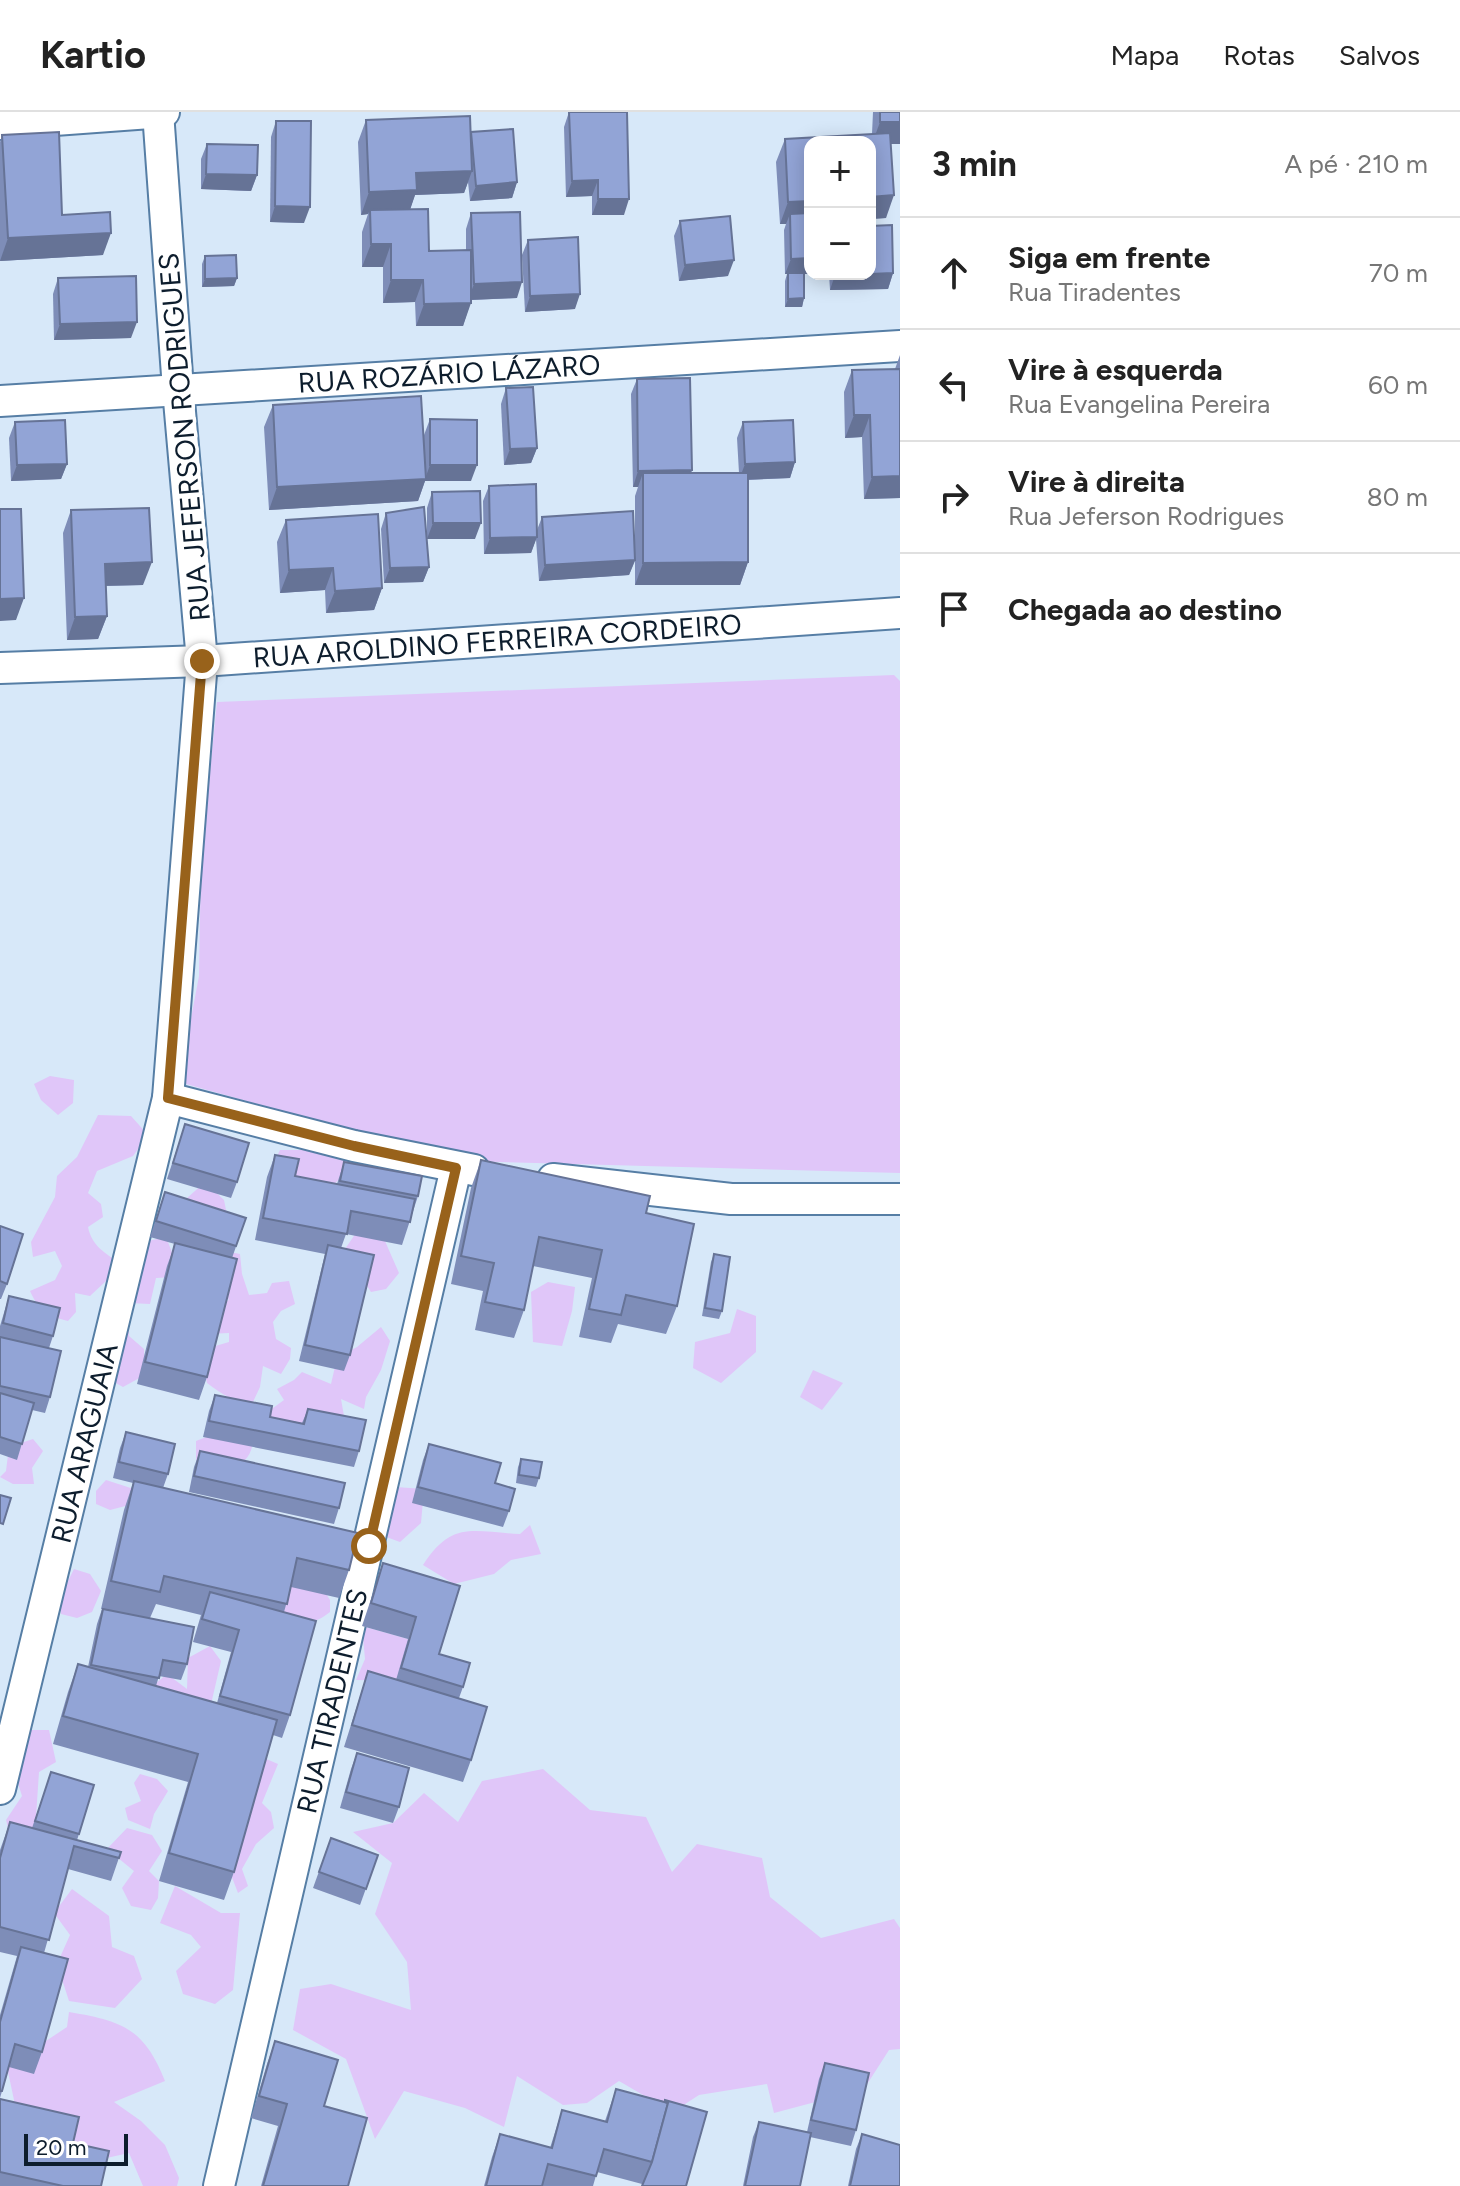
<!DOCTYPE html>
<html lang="pt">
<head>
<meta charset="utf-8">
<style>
	:root { --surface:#fff; --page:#f2f2f2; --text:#222; --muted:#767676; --line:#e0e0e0 }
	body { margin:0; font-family:Figtree,sans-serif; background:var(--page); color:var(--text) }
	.controls { position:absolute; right:24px; top:24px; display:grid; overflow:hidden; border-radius:16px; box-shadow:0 4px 20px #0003 }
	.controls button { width:72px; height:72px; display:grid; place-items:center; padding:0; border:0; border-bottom:2px solid var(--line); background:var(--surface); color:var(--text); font:40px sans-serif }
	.scale { position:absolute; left:24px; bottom:20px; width:104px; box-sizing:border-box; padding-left:8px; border:4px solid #0d1d2d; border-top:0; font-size:22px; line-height:28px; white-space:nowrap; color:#0d1d2d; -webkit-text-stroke:6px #fff; paint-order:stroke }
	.stop { position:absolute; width:24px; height:24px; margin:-18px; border:6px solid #98621b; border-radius:50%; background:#fff }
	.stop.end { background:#98621b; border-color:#fff; box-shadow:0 2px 8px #0008 }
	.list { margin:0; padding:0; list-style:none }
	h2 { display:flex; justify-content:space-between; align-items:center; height:104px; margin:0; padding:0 32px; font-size:34px }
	h2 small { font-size:26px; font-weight:400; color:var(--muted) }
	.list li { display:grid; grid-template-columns:52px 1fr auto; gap:24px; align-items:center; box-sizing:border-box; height:112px; padding:0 32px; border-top:2px solid var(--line) }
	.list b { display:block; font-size:30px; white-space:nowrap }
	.list p { margin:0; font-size:26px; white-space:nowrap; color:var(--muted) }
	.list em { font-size:26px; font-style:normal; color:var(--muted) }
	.icon { flex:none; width:44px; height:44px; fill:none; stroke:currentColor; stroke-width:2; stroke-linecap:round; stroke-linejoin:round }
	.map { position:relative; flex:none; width:900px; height:2074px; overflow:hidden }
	header { display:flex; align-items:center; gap:48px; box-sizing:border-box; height:112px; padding:0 40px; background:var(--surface); border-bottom:2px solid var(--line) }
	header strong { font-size:38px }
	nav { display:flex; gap:44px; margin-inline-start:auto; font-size:28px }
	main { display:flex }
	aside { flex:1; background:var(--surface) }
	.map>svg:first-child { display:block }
</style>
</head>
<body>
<header>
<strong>Kartio</strong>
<nav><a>Mapa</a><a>Rotas</a><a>Salvos</a></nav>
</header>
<main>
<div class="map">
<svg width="900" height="2074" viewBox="0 0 900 2074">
	<rect width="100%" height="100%" fill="#d7e8f9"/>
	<g fill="#e0c6f9">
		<path d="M894,563L900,569V1061L460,1049L179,970L199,864L201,748L217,590Z"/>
		<path d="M50,964L74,968L73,991L58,1003L41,988L34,972Z"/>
		<path d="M98,1003L131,1004L148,1023L133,1044L97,1059L88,1081L101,1092L103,1105L88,1115C92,1134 104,1140 118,1150L107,1168L90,1184L75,1181L76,1200L68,1209C47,1204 39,1199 30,1179L55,1168L62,1154L55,1139L33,1145L31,1130L55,1085L57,1064L77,1045Z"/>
		<path d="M280,1038H328L421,1061L413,1070L347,1060L333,1073L319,1079L273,1052Z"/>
		<path d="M205,1070L224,1088L227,1103L177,1095Z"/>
		<path d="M358,1118L381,1120L399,1161L386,1177L371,1180L358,1160L338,1152L345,1137Z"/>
		<path d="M166,1125L173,1143L174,1165L156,1166L150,1192L129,1191L139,1131Z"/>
		<path d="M220,1138L240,1142L242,1162L249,1183L267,1181L272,1171L289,1169L295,1192L281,1199L273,1210L276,1227L291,1236L290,1247L281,1262L263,1254L260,1275L253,1290C233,1290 223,1283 207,1271L203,1252L212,1235L229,1230V1221L208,1222L213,1196L229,1188L221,1176Z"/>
		<path d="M548,1170L575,1175L572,1199L562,1234L533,1230L531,1180Z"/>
		<path d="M737,1197L756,1204V1240L721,1271L693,1256L695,1230L730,1221Z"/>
		<path d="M129,1205V1224L144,1237L145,1263L123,1275L112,1269Z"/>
		<path d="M381,1215L390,1229L381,1258L366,1285L364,1297L341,1287L344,1304L330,1306L319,1322L271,1315L269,1299L284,1288L277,1277L294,1268L302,1260L331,1272L337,1246L357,1235Z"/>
		<path d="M813,1258L843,1271L822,1298L800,1285Z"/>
		<path d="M224,1318L254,1323C252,1354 234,1356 208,1366L196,1347V1329Z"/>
		<path d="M33,1327L43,1339L32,1356L34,1372H13L0,1365L6,1359L9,1335Z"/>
		<path d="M106,1368L140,1379L141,1390L110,1398L96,1392V1379Z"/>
		<path d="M396,1375L424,1377L421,1411L400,1430L378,1422Z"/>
		<path d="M530,1413L541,1442L511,1448L494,1462L454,1472L423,1453C452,1408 473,1420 520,1422Z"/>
		<path d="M74,1457L90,1462L101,1479L92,1500L77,1506L61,1502V1483Z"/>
		<path d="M287,1474L323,1477L330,1488V1500C307,1518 299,1508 275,1499Z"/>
		<path d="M362,1514L408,1527L417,1552L411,1569L356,1568L365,1547Z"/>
		<path d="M210,1534L221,1549L209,1601L161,1584L155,1572L167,1562L187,1577L188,1546Z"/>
		<path d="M22,1618H49L56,1650L39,1660L36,1705L40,1717L9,1720L6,1708L22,1684L16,1665Z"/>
		<path d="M264,1646L278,1652L262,1691L271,1700L274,1716L256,1732L242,1757L248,1774L238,1781L228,1755Z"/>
		<path d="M543,1657L590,1698L646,1705L672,1760L697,1732L762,1746L770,1785L821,1826L894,1807L900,1816V1937L889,1938L864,1977L774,2001L767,1972L699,1983L679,1996L643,1983L619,1969L587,1991L563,1993L517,1964L504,2015L465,1996L404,1979L375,2027L346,1947L293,1918L300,1877L331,1872L411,1898L407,1850L375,1802L392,1751L353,1720L393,1711L424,1681L458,1710L482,1669Z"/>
		<path d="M140,1662L157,1667L168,1679L154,1702L150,1717L128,1708L125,1696L141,1689L134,1671Z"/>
		<path d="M127,1716L152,1723L162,1739L149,1759L159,1769L158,1786L151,1798L131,1794L122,1776L134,1759L107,1737Z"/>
		<path d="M175,1774L221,1801H240L233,1878L215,1892L183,1882L176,1859L201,1835L191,1823L160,1811Z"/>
		<path d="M72,1777L109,1804L112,1835L134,1844L142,1867L115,1896L69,1889L57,1852L70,1823L54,1801Z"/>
		<path d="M69,1900C122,1909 144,1916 165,1969L114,1990L141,2009L165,2033L179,2066L177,2074H143L129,2041L102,2047L7,2013L14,1988L7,1955L67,1915Z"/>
	</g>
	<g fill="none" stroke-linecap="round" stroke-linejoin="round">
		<g stroke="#567ea5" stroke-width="34">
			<g id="minor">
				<path d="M0,12L164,0"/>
				<path id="s1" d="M0,289L900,234"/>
				<path id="s2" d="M0,556L202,549L900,501"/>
				<path d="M168,986L354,1034L474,1058"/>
				<path d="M553,1067L731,1087H900"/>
				<path id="s3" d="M0,1677L168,986L202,549L178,277L158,0"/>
				<path id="s4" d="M219,2074L456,1056"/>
			</g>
		</g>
		<use href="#minor" stroke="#fff" stroke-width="30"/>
	</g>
	<g fill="#7e8db8" fill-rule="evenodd">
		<path d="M569,0L624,103H592V84L566,85L564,15Z"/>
		<path d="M873,0H900V32H891L886,106L870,107V30H810V162H804V186L802,195H785V169L787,162H785L784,118L786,112H780L776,50L785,27L872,22Z"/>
		<path d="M366,8L471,20L517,70L512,86L470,89L468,70L464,81L415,83L410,97L429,139L466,138V117L471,101L517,186L471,188L463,214H416L415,190L383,191V155H362V120L368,102L361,103L358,30Z"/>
		<path d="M276,9L304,111L270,110L271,25Z"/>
		<path d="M2,23L62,103L103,143L0,149V30Z"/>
		<path d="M207,32L257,63L251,79L201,77V47Z"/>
		<path d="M680,109L728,164L679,169L674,124Z"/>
		<path d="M528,128L575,197L525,200L522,143Z"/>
		<path d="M205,144L237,166L234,174L202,175V152Z"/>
		<path d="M893,161L888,177L830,178L829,162Z"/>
		<path d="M58,166L131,226L54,228L53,182Z"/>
		<path d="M900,243V386L864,387L862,325L845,326L844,280L852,258L895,257Z"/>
		<path d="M637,267L692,358L691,361H739L737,326L743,310L795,350L790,366L748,368V450L740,473H635V449L629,463L539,469L536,427L531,441L484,442L483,389L489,374L537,418L542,405L635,438V384L638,375H633L631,282Z"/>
		<path d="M506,276L537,336L531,351L504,353L501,292Z"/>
		<path d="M273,293L424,339V323L430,307L471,369H425L418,389L269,398L264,315Z"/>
		<path d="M15,310L67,352L61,367L11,369L9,326Z"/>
		<path d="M432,380L475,427H427V396Z"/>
		<path d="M71,398L143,473L105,474L107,504L98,527L67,528L63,421Z"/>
		<path d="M386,401L429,455L423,470L384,471L381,417Z"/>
		<path d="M286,408L382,476L374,498L326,501L325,478L280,481L277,430Z"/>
		<path d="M185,1012L237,1070L231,1086L167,1067Z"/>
		<path d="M275,1043L295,1064L337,1072L344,1050L418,1084L402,1133L346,1122L341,1136L350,1243L344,1259L299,1249L325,1142L255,1128L267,1065Z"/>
		<path d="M481,1048L646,1101L677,1194L666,1222L618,1212L611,1231L579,1225L592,1166L533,1154L524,1198L514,1226L475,1218L483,1179L451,1172L471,1076Z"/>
		<path d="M165,1080L246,1106L232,1146L207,1265L199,1288L137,1272L167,1154L175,1132L150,1125Z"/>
		<path d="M0,1114L7,1172L1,1187H0Z"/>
		<path d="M714,1142L722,1199L719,1207L702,1204L711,1150Z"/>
		<path d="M9,1184L53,1224L49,1236L50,1285L45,1301L32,1298L17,1348L0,1342V1214Z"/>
		<path d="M215,1283L270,1305L302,1311L308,1297L359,1339L354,1355L203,1325L209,1299Z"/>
		<path d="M126,1320L168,1362L163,1376L349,1458L339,1486L291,1475L284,1500L290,1603L282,1626L273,1623L234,1760L224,1788L159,1769L188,1670L53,1632L68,1580L78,1552L88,1555L97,1512L102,1497H101L124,1398L133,1371L113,1366L120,1336ZM156,1492L201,1503L193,1530L231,1540L217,1591L156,1574L159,1564L181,1568L187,1552L150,1506Z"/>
		<path d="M429,1332L495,1371L509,1399L503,1415L412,1391L423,1348Z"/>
		<path d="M200,1339L339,1396L334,1412L189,1380L194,1355Z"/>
		<path d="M521,1347L539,1366L536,1375L516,1371L518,1355Z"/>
		<path d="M383,1451L439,1542L463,1575L459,1586L471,1648L463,1670L344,1635L368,1559L396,1568L408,1527L362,1514Z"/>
		<path d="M357,1641L399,1695L393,1711L340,1696L351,1657Z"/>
		<path d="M51,1660L79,1722L77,1728L121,1740L111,1769L68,1757L44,1841L42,1940L34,1962L9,1955L0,1986V1903L17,1844L0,1840V1738L10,1710L32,1716Z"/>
		<path d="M331,1726L378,1743L360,1793L313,1776Z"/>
		<path d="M275,1929L324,1994L348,2074H261L278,2014L251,2006L267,1952Z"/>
		<path d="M825,1951L856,2018L851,2034L810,2025L800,2074H743L753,2025L759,2010L807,2020L819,1967Z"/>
		<path d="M616,1977L707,2000L642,2072L597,2060L593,2074H484L492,2045L500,2022L550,2036L562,1998L605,2009Z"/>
		<path d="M0,1987L73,2031L101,2074H0Z"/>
		<path d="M862,2022L900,2074H848L856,2037Z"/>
	</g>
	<g fill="#667396">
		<path d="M880,10H900V32H872Z"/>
		<path d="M472,59L464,81L415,83L409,101L370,98L368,102L361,103L369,80L416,61Z"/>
		<path d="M206,62L257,63L251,79L201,77Z"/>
		<path d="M598,68L592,84L566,85L572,69Z"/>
		<path d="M517,70L512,86L470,89L476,74Z"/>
		<path d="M894,83L886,106L870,107V85Z"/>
		<path d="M598,87H629L624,103H592Z"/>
		<path d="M810,89V110L790,102L786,112H780L788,90Z"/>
		<path d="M275,94L310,95L304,111L270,110Z"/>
		<path d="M111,121L103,143L0,149L8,126Z"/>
		<path d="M371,132H391L383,155H362Z"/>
		<path d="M810,146V162H785L791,147Z"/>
		<path d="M734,148L728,164L679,169L685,153Z"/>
		<path d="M893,161L888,177L830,178L835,163Z"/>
		<path d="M237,166L234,174L202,175L205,167Z"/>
		<path d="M391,168H423L415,190L383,191Z"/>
		<path d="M522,170L517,186L468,188L474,172Z"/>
		<path d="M580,182L575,197L525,200L530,184Z"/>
		<path d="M804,186L802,195H785L788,187Z"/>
		<path d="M471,191L463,214H416L424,192Z"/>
		<path d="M137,210L131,226L54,228L60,212Z"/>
		<path d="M854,303H870L862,325L845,326Z"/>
		<path d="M537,336L531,351L504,353L510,337Z"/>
		<path d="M795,350L790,366L739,368L745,352Z"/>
		<path d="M67,352L61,367L11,369L17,353Z"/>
		<path d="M430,353H477L471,369H425L418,389L269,398L277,375L425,367Z"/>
		<path d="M692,358L686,374L643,361L638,375H633L638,359Z"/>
		<path d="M900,364V386L864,387L872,365Z"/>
		<path d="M433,411H481L475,427H427Z"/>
		<path d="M537,425L531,441L484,442L490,426Z"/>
		<path d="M635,448L629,463L539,469L545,453Z"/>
		<path d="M152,450L143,473L96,474L105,452Z"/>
		<path d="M748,450L740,473H635L643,451Z"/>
		<path d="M429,455L423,470L384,471L390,456Z"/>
		<path d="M333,456L325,478L280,481L289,458Z"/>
		<path d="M382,476L374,498L326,501L335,479Z"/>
		<path d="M24,486L16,508L0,509V487Z"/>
		<path d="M107,504L98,527L67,528L75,505Z"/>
	</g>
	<g fill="#92a4d6" stroke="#667396" stroke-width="2">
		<path d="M569,0H627L629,87H598V68L572,69Z"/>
		<rect x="880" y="0" width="20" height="10"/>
		<path d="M470,4L472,59L416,61L417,78L369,80L366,8Z"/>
		<path d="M276,9H311L310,95L275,94Z"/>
		<path d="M513,17L517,70L476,74L471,20Z"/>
		<path d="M59,20L62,103L110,100L111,121L8,126L2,23Z"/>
		<path d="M890,21L894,83L870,85V30H810V89L788,90L785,27Z"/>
		<path d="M207,32L258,33L257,63L206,62Z"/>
		<path d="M428,97L429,139L471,138V191L424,192L423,168H391V132H371L370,98Z"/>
		<path d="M520,100L522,170L474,172L471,101Z"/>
		<path d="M810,101V146L791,147L790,102Z"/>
		<path d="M730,104L734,148L685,153L680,109Z"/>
		<path d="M892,113L893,161L870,162V114Z"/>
		<path d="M578,125L580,182L530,184L528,128Z"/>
		<path d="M236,143L237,166L205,167V144Z"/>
		<path d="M788,161H804V186L788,187Z"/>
		<path d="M136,164L137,210L60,212L58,166Z"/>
		<path d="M900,257V364L872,365L870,303H854L852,258Z"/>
		<path d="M690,266L692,358L638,359L637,267Z"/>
		<path d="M533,275L537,336L510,337L506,276Z"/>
		<path d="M421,284L426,367L277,375L273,293Z"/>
		<path d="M430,307L477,308V353H430Z"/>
		<path d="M65,308L67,352L17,353L15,310Z"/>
		<path d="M793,308L795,350L745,352L743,310Z"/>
		<path d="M643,361H748V450L643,451Z"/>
		<path d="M536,372L537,425L490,426L489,374Z"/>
		<path d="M480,379L481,411H433L432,380Z"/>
		<path d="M424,395L429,455L390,456L386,401Z"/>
		<path d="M149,396L152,450L105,452L107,504L75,505L71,398Z"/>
		<path d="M0,397H21L24,486L0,487Z"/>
		<path d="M633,399L635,448L545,453L542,405Z"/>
		<path d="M378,402L382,476L335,479L333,456L289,458L286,408Z"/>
		<path d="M185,1012L249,1031L237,1070L173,1051Z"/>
		<path d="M275,1043L299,1047L295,1064L415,1087L410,1110L351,1099L347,1122L263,1106Z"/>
		<path d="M481,1048L650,1084L646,1101L694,1112L677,1194L626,1183L621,1203L589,1197L602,1138L539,1125L524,1198L485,1190L494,1151L461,1144Z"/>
		<path d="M344,1050L422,1064L418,1084L340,1069Z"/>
		<path d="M165,1080L246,1106L236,1134L156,1109Z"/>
		<path d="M0,1114L23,1122L7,1172L0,1169Z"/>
		<path d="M175,1131L237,1147L207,1265L145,1250Z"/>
		<path d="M328,1133L374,1143L350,1243L305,1233Z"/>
		<path d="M714,1142L730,1145L722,1199L705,1196Z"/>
		<path d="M9,1184L60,1196L53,1224L3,1211Z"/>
		<path d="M0,1225L61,1239L50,1285L0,1274Z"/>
		<path d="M0,1281L34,1291L22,1332L0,1325Z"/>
		<path d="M215,1283L272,1294L270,1305L304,1312L308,1297L366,1308L359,1339L209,1309Z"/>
		<path d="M126,1320L175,1332L168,1362L119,1350Z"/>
		<path d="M429,1332L501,1351L495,1371L515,1377L509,1399L418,1375Z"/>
		<path d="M200,1339L345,1371L339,1396L194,1364Z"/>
		<path d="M521,1347L542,1350L539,1366L519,1363Z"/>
		<path d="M134,1369L358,1421L349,1458L297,1446L287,1492L164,1464L160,1480L111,1469Z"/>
		<path d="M0,1383L11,1386L3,1412L0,1411Z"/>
		<path d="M383,1451L460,1474L439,1542L470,1551L463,1575L401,1556L416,1505L371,1491Z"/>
		<path d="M210,1480L316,1509L290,1603L220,1584L239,1518L202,1507Z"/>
		<path d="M103,1497L194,1515L187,1552L163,1548L159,1566L91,1553Z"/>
		<path d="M78,1552L277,1608L234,1760L169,1741L198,1642L63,1604Z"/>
		<path d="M368,1559L487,1595L471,1648L352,1613Z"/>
		<path d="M357,1641L409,1656L399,1695L346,1680Z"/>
		<path d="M51,1660L94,1673L79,1722L35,1709Z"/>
		<path d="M10,1710L121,1740L119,1746L74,1734L49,1828L0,1815V1746Z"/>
		<path d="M331,1726L378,1743L366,1777L319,1760Z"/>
		<path d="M21,1835L68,1847L42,1940L15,1932L2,1979H0V1910Z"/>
		<path d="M275,1929L338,1948L324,1994L367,2006L348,2074H263L287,1992L259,1984Z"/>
		<path d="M825,1951L869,1961L856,2018L811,2008Z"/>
		<path d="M616,1977L668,1991L652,2050L604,2037L596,2064L548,2052L542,2074H486L500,2022L552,2036L562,1998L607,2010Z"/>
		<path d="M0,1987L79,2005L73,2031L109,2039L101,2074H63L0,2060Z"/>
		<path d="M665,1988L707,2000L686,2074H642L652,2050L668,1991L665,1990Z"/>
		<path d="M759,2010L811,2021L800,2074H745Z"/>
		<path d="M862,2022L900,2033V2074H850Z"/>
	</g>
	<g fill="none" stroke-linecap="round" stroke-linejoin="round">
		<path stroke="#98621b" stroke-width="10" d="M202,549L168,986L354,1034L456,1056L369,1434"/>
	</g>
	<g text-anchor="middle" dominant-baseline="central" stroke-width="7" stroke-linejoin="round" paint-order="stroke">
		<g font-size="28" fill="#0d1d2d" stroke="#fff">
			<text stroke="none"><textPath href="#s1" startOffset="450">RUA ROZÁRIO LÁZARO</textPath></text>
			<text transform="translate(184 325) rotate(-95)">RUA JEFERSON RODRIGUES</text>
			<text stroke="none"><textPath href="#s2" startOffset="498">RUA AROLDINO FERREIRA CORDEIRO</textPath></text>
			<text stroke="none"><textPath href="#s3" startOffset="356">RUA ARAGUAIA</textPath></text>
			<text stroke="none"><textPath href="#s4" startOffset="498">RUA TIRADENTES</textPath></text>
		</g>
	</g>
</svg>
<div class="controls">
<button>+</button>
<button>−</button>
</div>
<div class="scale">20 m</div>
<div class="stop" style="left:369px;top:1434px"></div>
<div class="stop end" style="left:202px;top:549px"></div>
</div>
<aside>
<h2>3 min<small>A pé · 210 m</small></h2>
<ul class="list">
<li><svg class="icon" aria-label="ahead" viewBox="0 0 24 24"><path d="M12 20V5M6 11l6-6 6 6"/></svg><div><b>Siga em frente</b><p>Rua Tiradentes</p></div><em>70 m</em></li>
<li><svg class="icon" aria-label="left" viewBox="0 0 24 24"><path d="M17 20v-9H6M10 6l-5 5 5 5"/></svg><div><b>Vire à esquerda</b><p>Rua Evangelina Pereira</p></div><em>60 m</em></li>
<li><svg class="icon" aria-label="right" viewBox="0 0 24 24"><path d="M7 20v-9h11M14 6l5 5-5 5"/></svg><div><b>Vire à direita</b><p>Rua Jeferson Rodrigues</p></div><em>80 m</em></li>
<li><svg class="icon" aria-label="arrive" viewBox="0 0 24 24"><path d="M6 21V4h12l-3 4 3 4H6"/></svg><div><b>Chegada ao destino</b></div></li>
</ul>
</aside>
</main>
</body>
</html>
